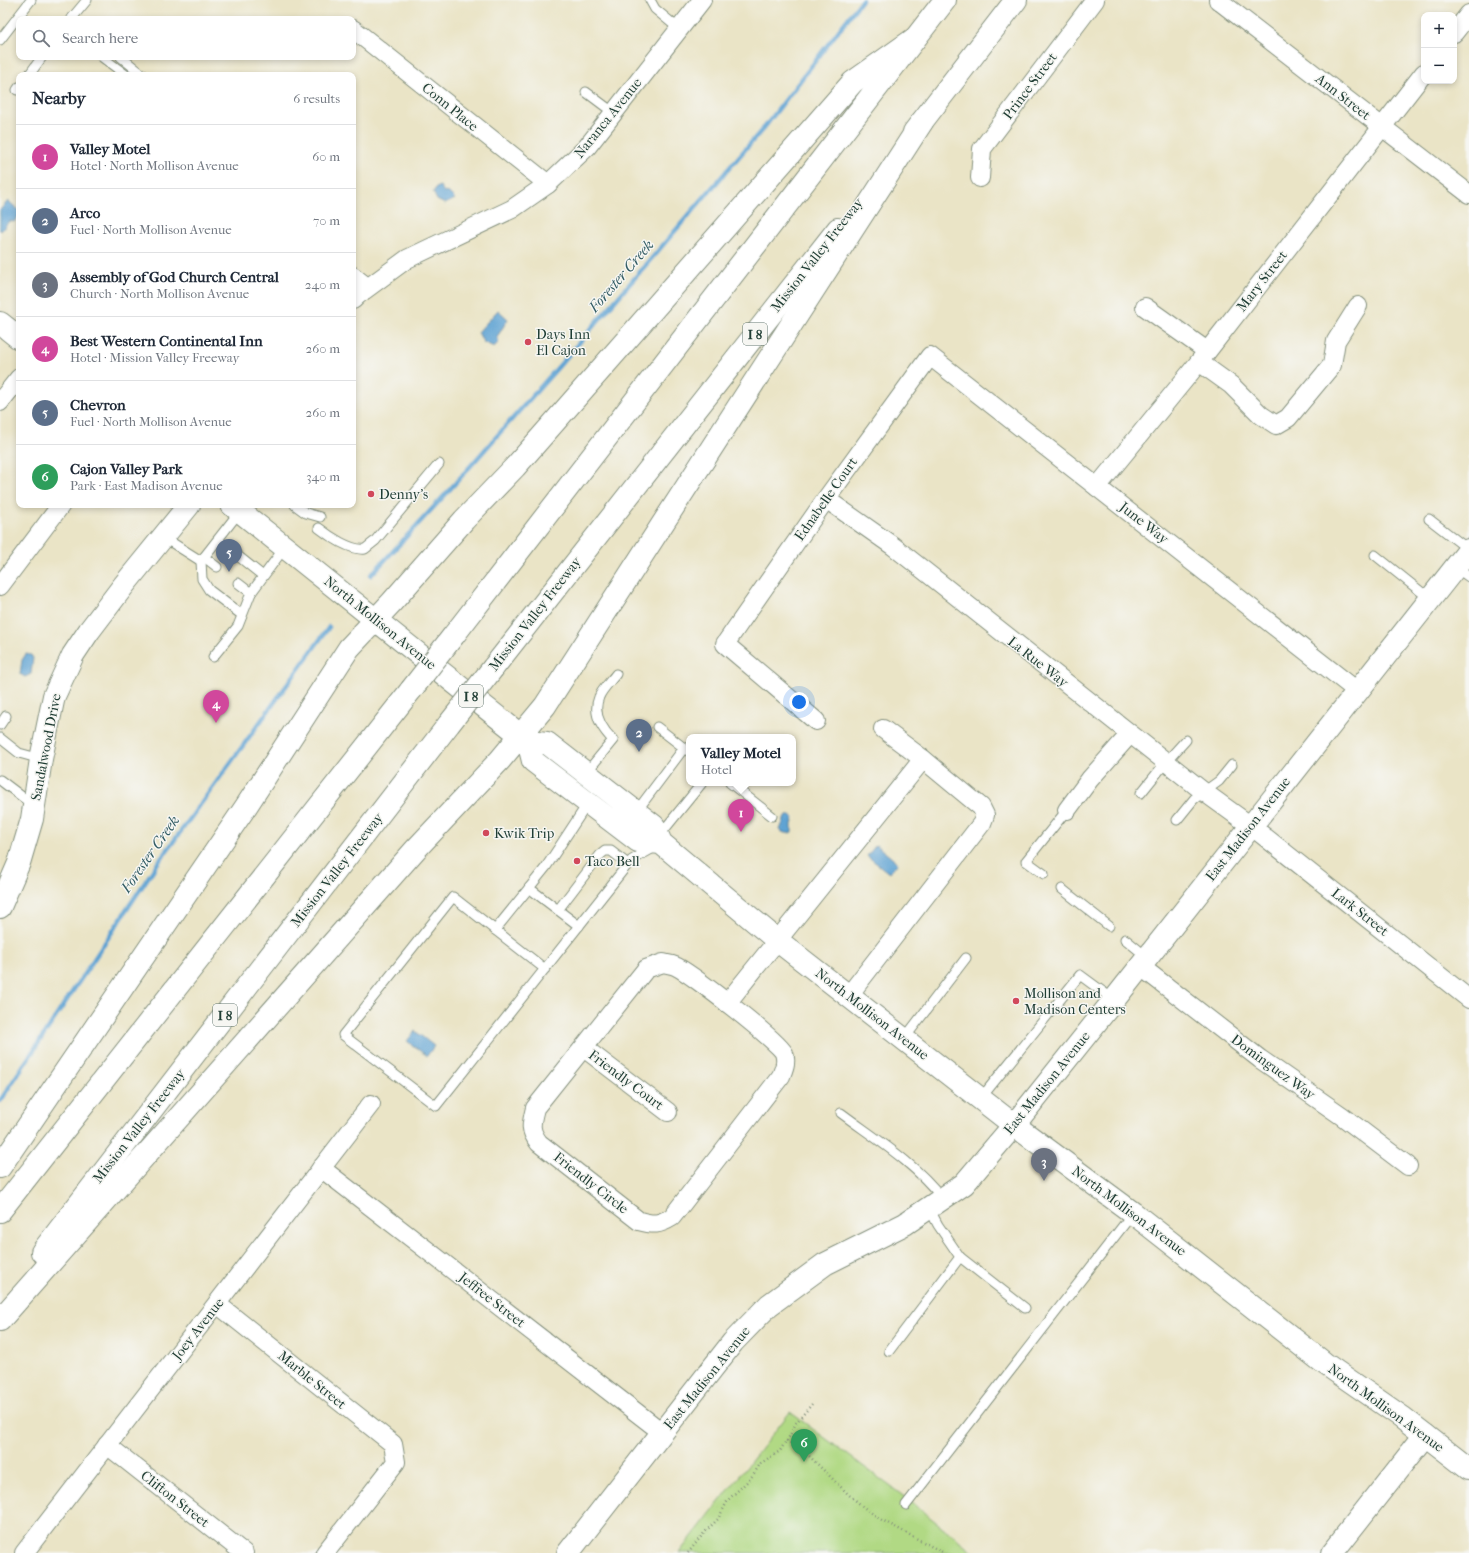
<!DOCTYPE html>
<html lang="en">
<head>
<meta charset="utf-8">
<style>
	:root { --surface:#fff; --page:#f2f2f3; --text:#1f2937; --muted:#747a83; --line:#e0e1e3; --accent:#d93025 }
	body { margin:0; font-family:"IM FELL French Canon",serif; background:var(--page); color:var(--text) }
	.controls { position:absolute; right:12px; top:12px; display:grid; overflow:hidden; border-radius:8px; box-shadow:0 2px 6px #0003 }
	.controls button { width:36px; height:36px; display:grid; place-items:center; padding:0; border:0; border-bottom:1px solid var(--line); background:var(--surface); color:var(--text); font:20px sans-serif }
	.you { position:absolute; left:799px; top:702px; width:14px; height:14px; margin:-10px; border:3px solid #fff; border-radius:50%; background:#1a73e8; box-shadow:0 0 0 6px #1a73e833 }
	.badge { display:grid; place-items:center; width:26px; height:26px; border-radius:50%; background:var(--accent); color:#fff; font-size:13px; font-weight:700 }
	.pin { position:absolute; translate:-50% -33px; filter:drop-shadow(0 1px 2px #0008) }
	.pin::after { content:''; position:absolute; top:21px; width:14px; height:12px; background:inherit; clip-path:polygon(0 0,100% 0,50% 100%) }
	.popup { position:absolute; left:686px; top:734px; width:110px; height:52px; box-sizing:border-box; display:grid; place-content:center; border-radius:8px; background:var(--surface); filter:drop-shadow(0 1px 3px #0005); font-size:13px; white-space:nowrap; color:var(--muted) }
	.popup b { font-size:15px; color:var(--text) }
	.popup::after { content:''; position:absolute; left:50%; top:100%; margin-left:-8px; border:8px solid transparent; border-top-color:var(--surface) }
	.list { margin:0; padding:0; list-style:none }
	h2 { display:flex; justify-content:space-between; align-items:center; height:52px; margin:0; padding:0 16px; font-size:17px }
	h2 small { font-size:13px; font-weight:400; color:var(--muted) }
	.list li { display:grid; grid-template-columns:26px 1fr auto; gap:12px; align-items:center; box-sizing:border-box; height:64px; padding:0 16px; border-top:1px solid var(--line) }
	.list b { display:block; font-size:15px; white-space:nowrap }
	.list p { margin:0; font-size:13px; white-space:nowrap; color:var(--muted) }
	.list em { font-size:13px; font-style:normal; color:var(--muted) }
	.icon { flex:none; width:22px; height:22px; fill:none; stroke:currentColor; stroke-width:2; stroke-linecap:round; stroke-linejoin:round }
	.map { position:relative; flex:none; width:1469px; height:1553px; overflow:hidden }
	.search { position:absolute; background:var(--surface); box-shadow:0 2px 6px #0003; left:16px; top:16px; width:340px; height:44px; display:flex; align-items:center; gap:10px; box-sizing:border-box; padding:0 14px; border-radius:8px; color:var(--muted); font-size:15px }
	.panel { position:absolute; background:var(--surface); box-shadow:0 2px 6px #0003; left:16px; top:72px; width:340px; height:436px; border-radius:8px }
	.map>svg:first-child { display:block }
</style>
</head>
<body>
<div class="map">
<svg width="1469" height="1553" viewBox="0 0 1469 1553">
	<rect width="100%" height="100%" fill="#f6f6f2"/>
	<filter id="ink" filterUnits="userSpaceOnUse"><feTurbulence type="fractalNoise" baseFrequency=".025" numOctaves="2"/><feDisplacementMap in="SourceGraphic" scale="8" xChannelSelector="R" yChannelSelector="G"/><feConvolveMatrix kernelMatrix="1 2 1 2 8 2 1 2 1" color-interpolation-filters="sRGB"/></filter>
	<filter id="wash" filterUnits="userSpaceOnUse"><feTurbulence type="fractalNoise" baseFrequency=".012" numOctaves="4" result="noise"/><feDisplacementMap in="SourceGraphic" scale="16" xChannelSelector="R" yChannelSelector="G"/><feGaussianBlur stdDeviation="0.9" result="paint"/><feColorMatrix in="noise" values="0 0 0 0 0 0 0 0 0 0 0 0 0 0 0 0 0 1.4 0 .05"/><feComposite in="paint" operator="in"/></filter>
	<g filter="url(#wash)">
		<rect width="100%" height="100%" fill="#eae4c6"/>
		<path fill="#b1d984" stroke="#688b5c" d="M790,1412L902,1495L975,1553H679Z"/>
		<g fill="#5ea3d3" stroke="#3e7084">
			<path d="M440,186L444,192L449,193L455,199L445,204L437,200L433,192L437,187Z"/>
			<path d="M8,201L19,210V216L14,222L9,221L1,231L0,230V210Z"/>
			<path d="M498,310L508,319L497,337L499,342L494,347L483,342L478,332Z"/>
			<path d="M26,654L31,655L33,658L31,674L25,677L20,674L22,660Z"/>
			<path d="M790,815L794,818L792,824V832C788,834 784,834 780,830L785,817Z"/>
			<path d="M876,845L898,863L889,873L867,856Z"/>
			<path d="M415,1031L434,1046L427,1056L407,1041Z"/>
		</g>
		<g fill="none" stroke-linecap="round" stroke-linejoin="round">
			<g stroke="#5ea3d3" stroke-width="4.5">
				<path d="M371,575L444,496L559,366L767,124L862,0"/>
				<path d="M0,1101L155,867L329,627"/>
			</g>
		</g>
	</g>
	<g filter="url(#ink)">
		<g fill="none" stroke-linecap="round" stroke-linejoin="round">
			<g stroke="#84907d" stroke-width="11">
				<g id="service">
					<path d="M650,0L655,9L679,29"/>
					<path d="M73,19L72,18L87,0"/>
					<path d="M0,40L31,0"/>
					<path d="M102,57L126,75"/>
					<path d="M121,57L143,75"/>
					<path d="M29,75L42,57"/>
					<path d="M17,90L19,87"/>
					<path d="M586,92L614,113"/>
					<path d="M295,505L306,513L320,517"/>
					<path d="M1429,519L1469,550"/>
					<path d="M319,528C329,536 351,551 365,549L375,541L439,464"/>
					<path d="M163,537L201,561L240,511"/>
					<path d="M218,540L263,576"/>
					<path d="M1375,555L1430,599"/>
					<path d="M204,557L217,567"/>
					<path d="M201,561L202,579L209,590L242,615"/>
					<path d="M1455,567L1469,577"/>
					<path d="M238,583L251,593"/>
					<path d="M213,657L238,626L251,593L285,547"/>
					<path d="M0,725L6,716"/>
					<path d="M657,727L688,751"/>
					<path d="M0,738L19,753L41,759"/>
					<path d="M586,773L613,740C602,729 592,714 599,697C602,689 611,681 616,674"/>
					<path d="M0,780L33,805"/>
					<path d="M730,783L772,816"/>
					<path d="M1141,793L1166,762L1186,740"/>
					<path d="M636,812L684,748"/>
					<path d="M1177,820L1194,799L1219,781L1232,765"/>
					<path d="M659,836L702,783"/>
					<path d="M1044,874L1026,861L1067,810"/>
					<path d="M529,888L579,926"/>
					<path d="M1062,889L1109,926"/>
					<path d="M558,910L600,855L605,851H611L628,864"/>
					<path d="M495,930L546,867L588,803"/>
					<path d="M1125,939L1147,957"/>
					<path d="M545,969L453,897L343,1035L436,1106L628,864L632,860L655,847"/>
					<path d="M904,1039L966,958"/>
					<path d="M981,1098L1080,975L1114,1000"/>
					<path d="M841,1113C876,1139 915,1163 942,1198"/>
					<path d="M960,1257L1025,1308"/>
					<path d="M889,1351L960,1257L938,1225L929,1208"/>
					<path d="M906,1505L1133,1213"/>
				</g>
			</g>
			<g stroke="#84907d" stroke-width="20">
				<g id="minor">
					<path d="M1218,0L1469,194"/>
					<path d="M353,29L548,184"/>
					<path d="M1454,33L1469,14"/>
					<path d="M980,178L982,149L1095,0"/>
					<path d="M353,276L367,287"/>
					<path d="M353,300L358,295L407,259L512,209L548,184L587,147L702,0"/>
					<path d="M1145,307L1207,351"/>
					<path d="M1199,362L1231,385L1261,415L1276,425L1288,418L1332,365L1336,341L1358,306"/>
					<path d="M0,402L19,378"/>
					<path d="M1097,487L1199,362L1424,73"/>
					<path d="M826,499L893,546L1204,792L1251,826L1469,999"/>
					<path d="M0,586L61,505"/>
					<path d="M816,721L725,644L826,499L930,356L1357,691"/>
					<path d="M883,729L923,759"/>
					<path d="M1067,810L1090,779L1130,734"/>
					<path d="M663,963C667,964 671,964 675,966C687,970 782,1044 784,1053C787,1062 784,1068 781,1076L672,1217C659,1225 654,1225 639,1221L539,1143C529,1130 531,1124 535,1108L646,969Z"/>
					<path d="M1140,966L1260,1059L1342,1116L1408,1166"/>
					<path d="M727,1003L923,759L981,807L985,815L982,823L849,995"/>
					<path d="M584,1048L668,1112"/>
					<path d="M321,1168L663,1433"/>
					<path d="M217,1304L393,1444L396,1462L325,1553"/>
					<path d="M107,1445L244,1553"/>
					<path d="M24,1553L371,1104"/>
				</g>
			</g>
			<g stroke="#84907d" stroke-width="24">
				<g id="tertiary">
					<path d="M0,907L19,863L32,819L41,759L54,696L73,655L89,631L124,585L189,505"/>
					<path d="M568,1553L733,1342L769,1305L825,1264L905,1224L964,1184L1014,1125L1114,1000L1469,550"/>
					<path d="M1332,1553L1425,1435"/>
				</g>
			</g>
			<g stroke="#84907d" stroke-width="24">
				<g id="secondary">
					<path d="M0,323L19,338"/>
					<path d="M232,505L520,735"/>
					<path d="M661,843L638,841L588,803L533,761L528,741L547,743L654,826L661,843L778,941L1014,1125L1133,1213L1324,1363L1402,1417L1469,1469"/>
				</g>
			</g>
			<g stroke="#84907d" stroke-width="24">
				<g id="motorway">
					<path d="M914,132L1016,0"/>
					<path d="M454,635L945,0"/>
					<path d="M493,668L838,229"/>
					<path d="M0,1167L245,808L349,648L392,602L464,520L515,467L853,82L914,39"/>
					<path d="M0,1211L411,690"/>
					<path d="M42,1252L449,724"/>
					<path d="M0,1320L415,850L500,760L545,706L922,122"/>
				</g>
			</g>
			<g stroke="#84907d" stroke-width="2.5" stroke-dasharray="1 3" stroke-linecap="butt">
				<path d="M812,1404L796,1423L787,1441L804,1451L849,1495L866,1509L880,1519L944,1553"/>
				<path d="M688,1553L704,1533L718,1519L728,1500L750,1479L761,1463L780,1451L786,1441"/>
			</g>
			<use href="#service" stroke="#fff" stroke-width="9"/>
			<use href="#minor" stroke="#fff" stroke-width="18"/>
			<use href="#tertiary" stroke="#fff" stroke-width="22"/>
			<use href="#secondary" stroke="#fff" stroke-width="22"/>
			<use href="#motorway" stroke="#fff" stroke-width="22"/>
			<g stroke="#84907d" stroke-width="24" stroke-linecap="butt">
				<g id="motorway-bridge">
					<path d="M411,690L454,635"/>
					<path d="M449,724L493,668"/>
				</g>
			</g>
			<use href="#motorway-bridge" stroke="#fff" stroke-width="22"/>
		</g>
	</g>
	<g fill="#d1495b" stroke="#f6f6f2" stroke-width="1.5">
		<circle cx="528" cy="342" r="4"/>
		<circle cx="371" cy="494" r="4"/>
		<circle cx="486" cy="833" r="4"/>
		<circle cx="577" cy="861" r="4"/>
		<circle cx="1016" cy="1001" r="4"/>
	</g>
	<g text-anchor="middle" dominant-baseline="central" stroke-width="3" stroke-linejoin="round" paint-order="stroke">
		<g fill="#f6f6f2" stroke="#60746d" stroke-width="1">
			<rect x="743" y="323" width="24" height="22" rx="3"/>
			<rect x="459" y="685" width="24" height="22" rx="3"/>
			<rect x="213" y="1004" width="24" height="22" rx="3"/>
		</g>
		<g font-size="13" font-weight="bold" fill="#1f3d34">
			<text x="755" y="334">I 8</text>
			<text x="471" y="696">I 8</text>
			<text x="225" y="1015">I 8</text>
		</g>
		<g font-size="14" fill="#1f3d34" stroke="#f6f6f2">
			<text transform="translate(1030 86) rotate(-53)">Prince Street</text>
			<text transform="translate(1343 97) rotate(38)">Ann Street</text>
			<text transform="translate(450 107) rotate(39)">Conn Place</text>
			<text transform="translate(608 118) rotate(-51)">Naranca Avenue</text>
			<text transform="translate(817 255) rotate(-52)">Mission Valley Freeway</text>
			<text transform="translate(1262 281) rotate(-52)">Mary Street</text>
			<text transform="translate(826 499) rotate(-55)">Ednabelle Court</text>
			<text transform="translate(1144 523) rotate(38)">June Way</text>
			<text transform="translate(535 614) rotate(-52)">Mission Valley Freeway</text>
			<text transform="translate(380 623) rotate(39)">North Mollison Avenue</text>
			<text transform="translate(1038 662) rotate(38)">La Rue Way</text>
			<text transform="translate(46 747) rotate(-79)">Sandalwood Drive</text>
			<text transform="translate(1248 829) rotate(-52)">East Madison Avenue</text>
			<text transform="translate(337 870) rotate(-52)">Mission Valley Freeway</text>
			<text transform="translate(1360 912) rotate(38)">Lark Street</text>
			<text transform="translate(872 1014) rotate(38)">North Mollison Avenue</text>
			<text transform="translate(1273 1067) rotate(36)">Dominguez Way</text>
			<text transform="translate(626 1080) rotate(37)">Friendly Court</text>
			<text transform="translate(1047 1083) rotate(-51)">East Madison Avenue</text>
			<text transform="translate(139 1126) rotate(-52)">Mission Valley Freeway</text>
			<text transform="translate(591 1183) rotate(38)">Friendly Circle</text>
			<text transform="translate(1129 1211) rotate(37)">North Mollison Avenue</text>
			<text transform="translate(492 1300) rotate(38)">Jeffree Street</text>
			<text transform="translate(198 1329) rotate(-52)">Joey Avenue</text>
			<text transform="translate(707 1378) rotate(-51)">East Madison Avenue</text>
			<text transform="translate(312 1380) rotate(39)">Marble Street</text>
			<text transform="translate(1386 1408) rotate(36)">North Mollison Avenue</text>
			<text transform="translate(175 1499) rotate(38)">Clifton Street</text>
		</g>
		<g font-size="14" fill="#1f3d34" stroke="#f6f6f2" text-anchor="start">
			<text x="536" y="334">Days Inn<tspan x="536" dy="16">El Cajon</tspan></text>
			<text x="379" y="494">Denny's</text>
			<text x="494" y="833">Kwik Trip</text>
			<text x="585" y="861">Taco Bell</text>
			<text x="1024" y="993">Mollison and<tspan x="1024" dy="16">Madison Centers</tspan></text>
		</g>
		<g font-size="15" font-style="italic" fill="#325c64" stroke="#f6f6f2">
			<text transform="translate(621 276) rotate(-49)">Forester Creek</text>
			<text transform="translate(150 854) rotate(-55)">Forester Creek</text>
		</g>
	</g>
</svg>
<div class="controls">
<button>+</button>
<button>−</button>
</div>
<div class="you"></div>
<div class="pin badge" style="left:741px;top:832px;background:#d1479c">1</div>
<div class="popup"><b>Valley Motel</b>Hotel</div>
<div class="pin badge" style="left:639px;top:752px;background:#5c6f8a">2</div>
<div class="pin badge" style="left:1044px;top:1181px;background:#6b7280">3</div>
<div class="pin badge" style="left:216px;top:723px;background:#d1479c">4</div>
<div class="pin badge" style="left:229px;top:572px;background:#5c6f8a">5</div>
<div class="pin badge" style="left:804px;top:1462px;background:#2e9e5b">6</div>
<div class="search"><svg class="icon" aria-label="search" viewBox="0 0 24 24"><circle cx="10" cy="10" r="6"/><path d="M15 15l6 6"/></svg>Search here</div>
<section class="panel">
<h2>Nearby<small>6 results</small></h2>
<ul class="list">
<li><span class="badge" style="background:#d1479c">1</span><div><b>Valley Motel</b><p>Hotel · North Mollison Avenue</p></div><em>60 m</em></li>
<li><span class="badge" style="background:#5c6f8a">2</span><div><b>Arco</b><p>Fuel · North Mollison Avenue</p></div><em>70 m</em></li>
<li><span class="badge" style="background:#6b7280">3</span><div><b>Assembly of God Church Central</b><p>Church · North Mollison Avenue</p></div><em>240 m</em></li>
<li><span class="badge" style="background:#d1479c">4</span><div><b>Best Western Continental Inn</b><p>Hotel · Mission Valley Freeway</p></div><em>260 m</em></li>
<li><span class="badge" style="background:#5c6f8a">5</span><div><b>Chevron</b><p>Fuel · North Mollison Avenue</p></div><em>260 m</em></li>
<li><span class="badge" style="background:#2e9e5b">6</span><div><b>Cajon Valley Park</b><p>Park · East Madison Avenue</p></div><em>340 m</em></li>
</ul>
</section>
</div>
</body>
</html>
